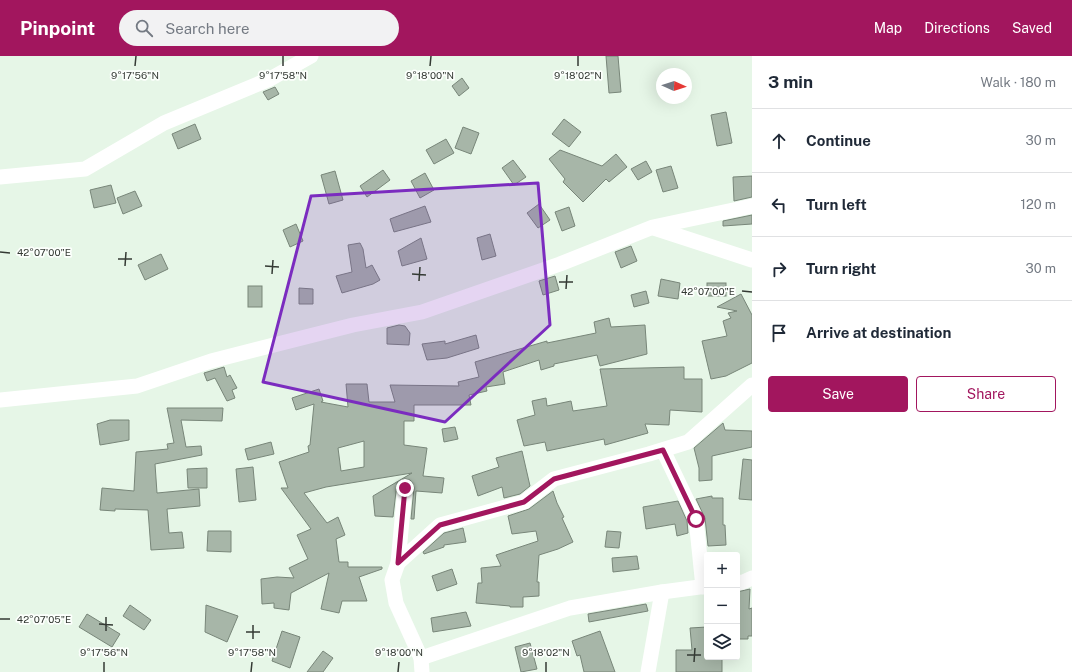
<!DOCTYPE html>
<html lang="en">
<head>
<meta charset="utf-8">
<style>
	:root { --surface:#fff; --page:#f2f2f3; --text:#1f2937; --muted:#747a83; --line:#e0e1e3; --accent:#a2165e }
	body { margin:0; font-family:"Public Sans",sans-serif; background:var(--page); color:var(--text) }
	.controls { position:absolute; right:12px; bottom:12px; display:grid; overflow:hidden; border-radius:4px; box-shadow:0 4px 16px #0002 }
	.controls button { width:36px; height:36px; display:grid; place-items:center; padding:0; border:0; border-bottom:1px solid var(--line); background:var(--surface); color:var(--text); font:20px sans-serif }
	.compass { position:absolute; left:656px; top:12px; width:36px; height:36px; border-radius:50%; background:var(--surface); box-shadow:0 4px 16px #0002; rotate:93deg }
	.stop { position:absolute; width:12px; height:12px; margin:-9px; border:3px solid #a2165e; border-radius:50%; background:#fff }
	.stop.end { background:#a2165e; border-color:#fff; box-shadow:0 1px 4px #0008 }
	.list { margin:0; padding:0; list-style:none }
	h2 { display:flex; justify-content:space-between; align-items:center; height:52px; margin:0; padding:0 16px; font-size:17px }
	h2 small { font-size:13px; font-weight:400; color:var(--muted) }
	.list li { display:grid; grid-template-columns:26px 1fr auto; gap:12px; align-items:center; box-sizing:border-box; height:64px; padding:0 16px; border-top:1px solid var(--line) }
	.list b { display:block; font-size:15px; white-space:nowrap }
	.list em { font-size:13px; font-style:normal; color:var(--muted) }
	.actions { display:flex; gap:8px; padding:12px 16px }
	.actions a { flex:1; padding:9px 0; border:1px solid var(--accent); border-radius:4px; text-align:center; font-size:14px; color:var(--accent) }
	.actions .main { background:var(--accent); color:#fff }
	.icon { flex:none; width:22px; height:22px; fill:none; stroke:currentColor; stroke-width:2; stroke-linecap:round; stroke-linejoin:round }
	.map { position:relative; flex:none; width:752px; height:616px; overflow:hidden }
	header { display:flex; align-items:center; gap:24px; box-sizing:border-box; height:56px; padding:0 20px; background:var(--accent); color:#fff }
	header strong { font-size:19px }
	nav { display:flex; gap:22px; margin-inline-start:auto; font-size:14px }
	.search { width:280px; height:36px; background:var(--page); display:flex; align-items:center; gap:10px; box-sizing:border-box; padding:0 14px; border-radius:22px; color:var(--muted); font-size:15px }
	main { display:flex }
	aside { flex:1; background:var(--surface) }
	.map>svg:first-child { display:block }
</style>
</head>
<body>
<header>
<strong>Pinpoint</strong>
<div class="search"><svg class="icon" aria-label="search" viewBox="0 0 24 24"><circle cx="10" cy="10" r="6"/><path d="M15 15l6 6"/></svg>Search here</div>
<nav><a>Map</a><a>Directions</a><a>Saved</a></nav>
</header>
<main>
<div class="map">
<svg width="752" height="616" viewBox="0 0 752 616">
	<rect width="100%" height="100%" fill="#e6f6e7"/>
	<g fill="#a7b6a8" stroke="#788679" fill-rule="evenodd">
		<path d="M606,0H618L621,36L609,37Z"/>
		<path d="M462,22L469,32L459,40L452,30Z"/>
		<path d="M275,31L279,38L268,44L263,36Z"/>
		<path d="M726,56L732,87L717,90L711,59Z"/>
		<path d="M564,63L581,76L569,91L552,78Z"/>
		<path d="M195,68L201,83L178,93L172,78Z"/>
		<path d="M463,71L479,77L471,98L455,92Z"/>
		<path d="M446,83L454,97L434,108L426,94Z"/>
		<path d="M560,94L602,110L616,98L627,111L609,126L606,123L583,146L563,126L565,123L549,103Z"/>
		<path d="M513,104L526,121L514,129L502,112Z"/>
		<path d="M646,105L652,116L638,124L631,113Z"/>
		<path d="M671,110L678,132L663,136L656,114Z"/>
		<path d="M383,114L390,124L367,141L360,130Z"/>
		<path d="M335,115L343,144L329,148L321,119Z"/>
		<path d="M425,117L434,134L420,142L411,125Z"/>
		<path d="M752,120V141L734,145L733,121Z"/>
		<path d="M111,129L116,147L94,152L90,134Z"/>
		<path d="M135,135L142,150L123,158L117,142Z"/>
		<path d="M539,148L550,164L538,172L527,157Z"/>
		<path d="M425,150L431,166L394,176L390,163Z"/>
		<path d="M569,151L575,170L562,175L555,156Z"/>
		<path d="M752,159V168L723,170V165Z"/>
		<path d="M296,168L303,185L290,191L283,174Z"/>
		<path d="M490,178L496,200L482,204L477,182Z"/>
		<path d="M421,182L427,203L402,210L398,195Z"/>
		<path d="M360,187L363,193L366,212L372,209L380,224L373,228L342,237L336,220L352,216L348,189Z"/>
		<path d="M631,190L637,205L621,212L615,196Z"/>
		<path d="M161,198L168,213L145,224L138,209Z"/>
		<path d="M555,220L559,234L543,239L539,225Z"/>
		<path d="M661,223L680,227L678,243L658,240Z"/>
		<rect x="707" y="227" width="19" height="13"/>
		<rect x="248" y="230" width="14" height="21"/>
		<path d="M299,232L313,233V248H299Z"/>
		<path d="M646,235L649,247L634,251L631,239Z"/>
		<path d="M741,238L752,259V307L726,320L711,323L702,285L727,280L723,265L731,262L728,257L737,255L717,251Z"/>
		<path d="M609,262L611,271L645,269L647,298L600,310L597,299L554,308V310L541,314L539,304L503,316L505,328L486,331L487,335L469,339L471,349H414V365H404V389L427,392L423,420L444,422L442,437L416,435L414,463H411L414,432L413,428L410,424L405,423L402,424L397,427L393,461L375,460L373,440L412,417L326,431L304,437L327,467L338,461L345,479L336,483L339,506H348V511H382V513L359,521L367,545H342L339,557L321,553L329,517L291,537L289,554L274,552V547L262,548L261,523L277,521L294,522L289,512L308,503L297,479L311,473L281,432H288L279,406L309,396L308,390L310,389L314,348L296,354L292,342L319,333L323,345L321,346L348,351L346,328H367L369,346H395L390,329L459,330L458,326L479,321L475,306L547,285V287L596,277L594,266ZM364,385V411L341,415L338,392Z"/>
		<path d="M399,269L405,270L410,277L409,289L387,288V272Z"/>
		<path d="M476,279L479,292L447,302L427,304L422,288L445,285V288Z"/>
		<path d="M224,311L227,321L230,319L237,332L232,334L235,342L227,345L215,322L207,325L204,317Z"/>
		<path d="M684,311V323H702V356L670,354L669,369L645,368L648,377L605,389L604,383L547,395L545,386L524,390L517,364L535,359L532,345L546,342L547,350L571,345L573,355L607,350L600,313Z"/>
		<path d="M167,352H223L222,365L181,364L186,391L201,390L202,399L155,408L157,437L199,433L200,450L167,453L169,477L182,476L184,492L151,494L148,454L115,453V455L100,454L102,432L134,435L136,396L168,393L167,388L174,387Z"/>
		<path d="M110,364H129V384L100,389L97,368Z"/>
		<path d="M723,367L725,374L752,375V391L712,400V424L699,425V412L694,392Z"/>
		<path d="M455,371L458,383L444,386L442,373Z"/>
		<path d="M271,386L274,398L248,404L245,393Z"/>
		<path d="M522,395L530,430L520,438L504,442L502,431L478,440L472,420L499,411L496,402Z"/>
		<path d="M743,403L752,404V444L739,443Z"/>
		<path d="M253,411L256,444L239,446L236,413Z"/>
		<path d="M207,412V432H188L187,413Z"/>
		<path d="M553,435L557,447L564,461L562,462L573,486L558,493L539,499L537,526H539V540L523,541V551H510V550L476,547L478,527H482L481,512L501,510L496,499L538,485L536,475L512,478L508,460L529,453Z"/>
		<path d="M712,440V442H723V469H725L726,489L708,490L705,462L696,443Z"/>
		<path d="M678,445L687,465L688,477L677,480L675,468L646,473L643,451Z"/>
		<path d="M463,472L466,486L444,489V491L424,498L423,496L444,477Z"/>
		<path d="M208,475H231V496L207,495Z"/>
		<path d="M607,475L621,476L619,492L605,491Z"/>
		<path d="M637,500L639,513L613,516L612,502Z"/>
		<path d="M452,513L457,528L437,535L432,520Z"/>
		<path d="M750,533L749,553L752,552V580H748V583H737V536Z"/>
		<path d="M646,548L648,555L589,566L588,558Z"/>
		<path d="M130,549L151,564L144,574L123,560Z"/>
		<path d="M206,549L238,560L227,586L205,576Z"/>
		<path d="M466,556L471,570L433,576L431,562Z"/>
		<path d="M87,558L120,578L112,591L79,571Z"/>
		<path d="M707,571V601H722V616H676V594H692L690,572Z"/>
		<path d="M282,575L300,581L290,612L272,605Z"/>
		<path d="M600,575L615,616H584L580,599L577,600L572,585Z"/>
		<path d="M530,587L537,613L521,616L515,591Z"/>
		<path d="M323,595L333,602L323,616H307Z"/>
	</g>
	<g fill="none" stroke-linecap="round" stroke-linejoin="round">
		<g stroke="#fff" stroke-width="15">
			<path d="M0,121L85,113L164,67L270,23L311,0"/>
			<path d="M654,172L752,204"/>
			<path d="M0,344L137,330L211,305L353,269L422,256L560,208L653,171L752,150"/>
			<path d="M663,394L696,463L703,531"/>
			<path d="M405,432L398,507L392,524L396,547L421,602L422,616"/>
			<path d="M398,507L440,469L524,446L554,423L649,398L688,386L752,329"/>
			<path d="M737,527L743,526L752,522"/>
			<path d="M421,602L570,552L662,536L707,530"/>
			<path d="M648,616L662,536"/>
		</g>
	</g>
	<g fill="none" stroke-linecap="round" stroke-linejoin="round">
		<path stroke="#a2165e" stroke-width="5" d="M405,432L398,507L440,469L524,446L554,423L663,394L696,463"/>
	</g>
	<path fill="#7b2cbf" fill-opacity="0.2" stroke="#7b2cbf" stroke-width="3" stroke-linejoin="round" d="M538,127L550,269L445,366L263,326L311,140Z"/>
	<path fill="none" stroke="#343a34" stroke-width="1.5" d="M135,10L136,0M283,10V0M430,10L431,0M578,10V0M0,196L10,197M118,203H132M125,210L126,196M265,210L279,211M272,218L273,204M412,218L426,219M419,225L420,211M559,226H573M566,233L567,219M742,235L752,236M0,563H10M99,568L113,569M106,575V561M246,576H260M253,583V569M687,599H701M694,606L695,592M104,616V606M251,616L252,606M398,616L399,606M546,616V606"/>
	<g font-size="10" text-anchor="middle" fill="#343a34" stroke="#fcfffc" stroke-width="3.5" stroke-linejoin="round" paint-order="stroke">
		<text x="430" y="23">9°18'00"N</text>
		<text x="578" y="23">9°18'02"N</text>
		<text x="135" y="23">9°17'56"N</text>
		<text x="283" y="23">9°17'58"N</text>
		<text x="44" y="200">42°07'00"E</text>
		<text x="708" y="239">42°07'00"E</text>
		<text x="44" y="567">42°07'05"E</text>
		<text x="104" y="600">9°17'56"N</text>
		<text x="252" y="600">9°17'58"N</text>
		<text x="399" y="600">9°18'00"N</text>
		<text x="546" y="600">9°18'02"N</text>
	</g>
</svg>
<div class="controls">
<button>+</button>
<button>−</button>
<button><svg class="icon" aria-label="layers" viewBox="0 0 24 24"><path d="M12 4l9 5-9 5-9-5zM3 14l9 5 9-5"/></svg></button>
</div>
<svg class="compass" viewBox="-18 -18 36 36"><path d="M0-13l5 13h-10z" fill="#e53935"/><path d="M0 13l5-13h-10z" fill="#747a83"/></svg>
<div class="stop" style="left:696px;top:463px"></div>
<div class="stop end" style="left:405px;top:432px"></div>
</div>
<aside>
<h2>3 min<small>Walk · 180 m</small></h2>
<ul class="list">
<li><svg class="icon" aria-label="ahead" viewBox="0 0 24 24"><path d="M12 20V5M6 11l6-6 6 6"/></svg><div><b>Continue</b></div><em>30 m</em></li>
<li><svg class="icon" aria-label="left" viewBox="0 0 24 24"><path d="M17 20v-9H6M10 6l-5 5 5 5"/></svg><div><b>Turn left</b></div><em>120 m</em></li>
<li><svg class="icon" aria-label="right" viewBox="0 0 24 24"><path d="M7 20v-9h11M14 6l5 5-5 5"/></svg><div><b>Turn right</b></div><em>30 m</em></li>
<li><svg class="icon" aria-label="arrive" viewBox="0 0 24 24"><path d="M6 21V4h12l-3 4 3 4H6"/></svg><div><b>Arrive at destination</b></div></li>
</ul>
<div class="actions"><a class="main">Save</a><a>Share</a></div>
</aside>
</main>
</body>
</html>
